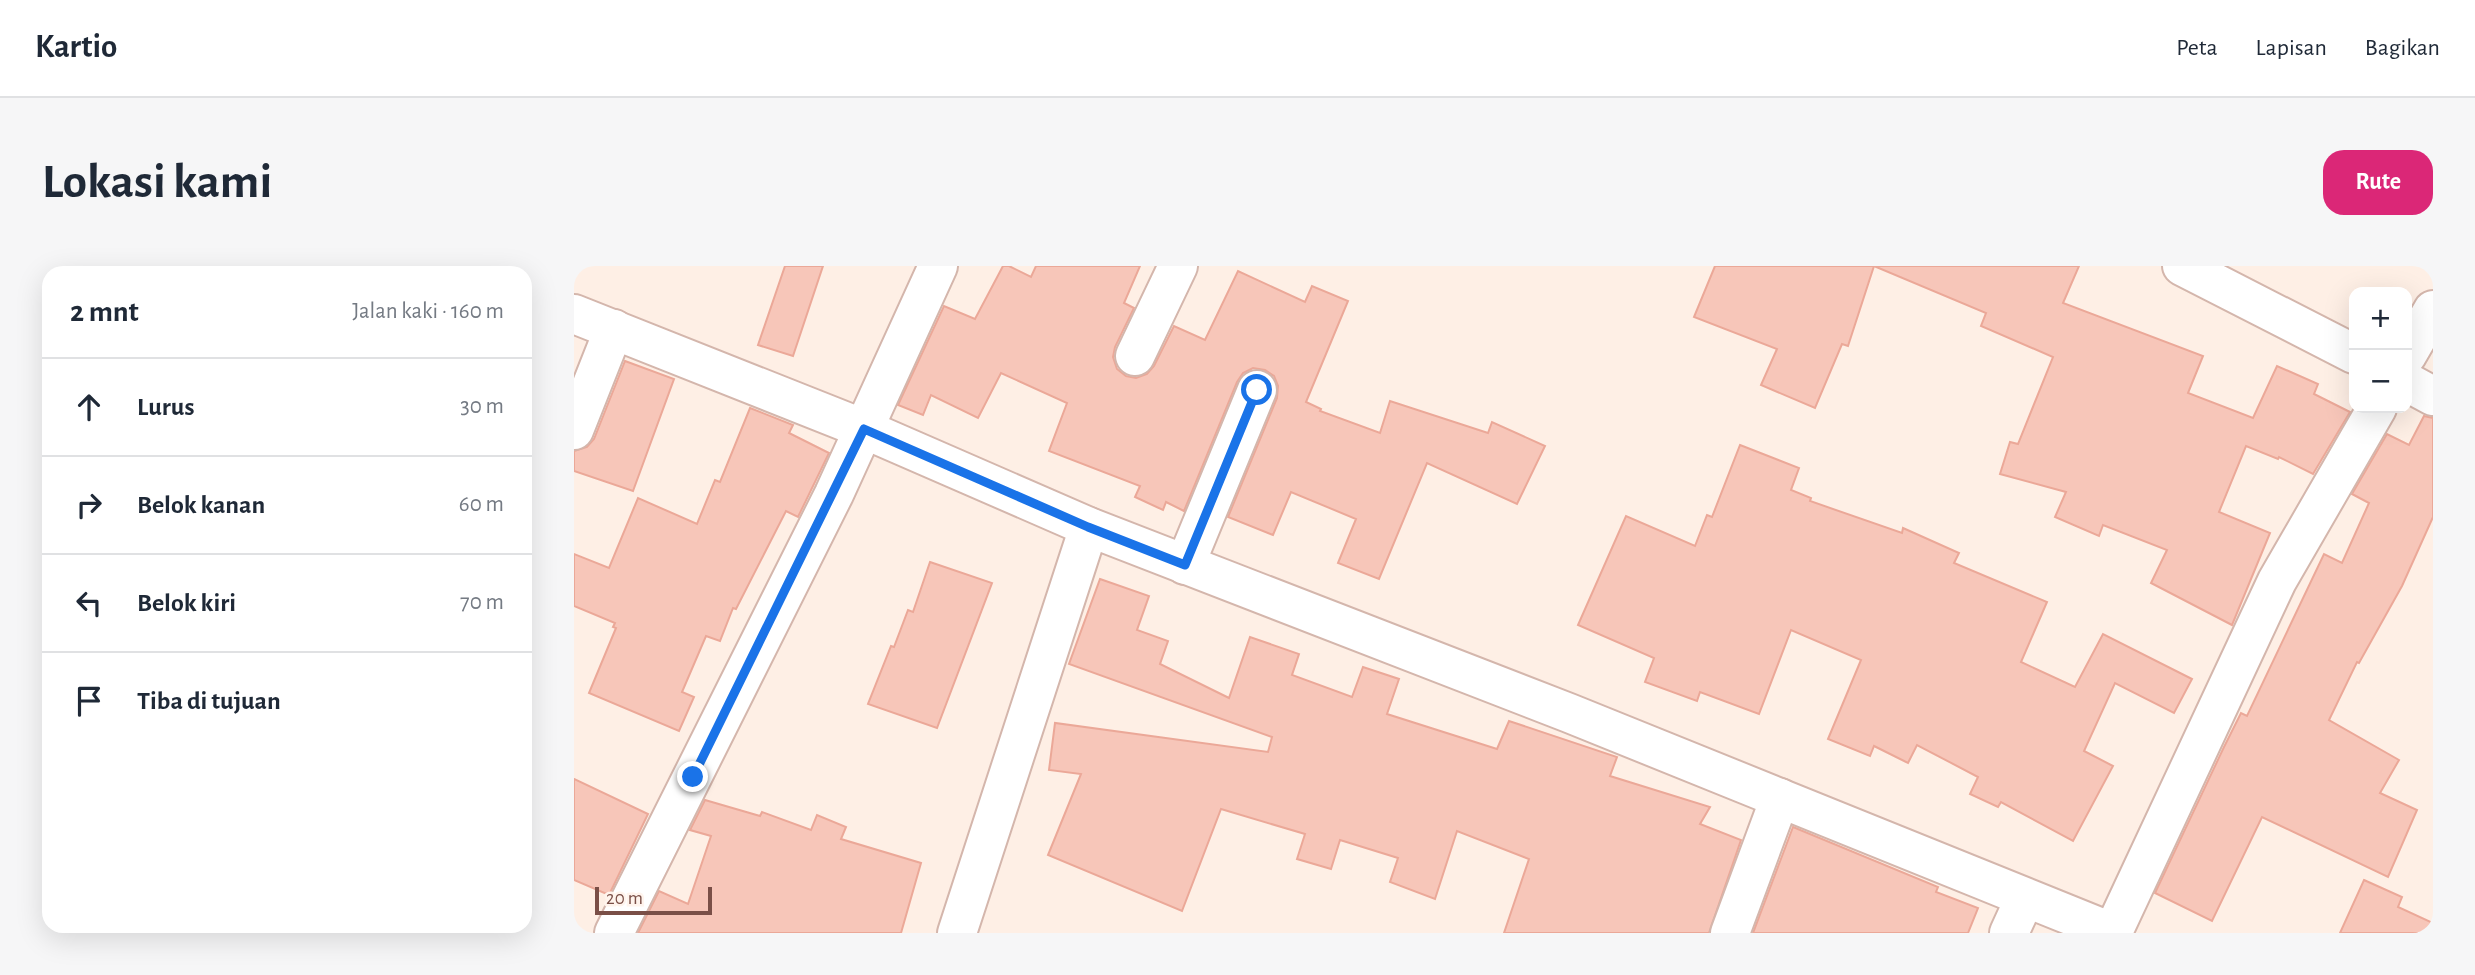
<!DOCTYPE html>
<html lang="id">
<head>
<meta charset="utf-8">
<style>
	:root { --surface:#fff; --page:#f6f6f7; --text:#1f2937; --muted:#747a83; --line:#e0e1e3; --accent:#db2777 }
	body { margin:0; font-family:"Alegreya Sans",sans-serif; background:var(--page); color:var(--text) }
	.controls { position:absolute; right:21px; top:21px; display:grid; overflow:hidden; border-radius:14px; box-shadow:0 7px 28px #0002 }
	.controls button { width:63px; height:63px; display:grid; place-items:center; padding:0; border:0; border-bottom:2px solid var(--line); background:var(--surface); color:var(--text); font:35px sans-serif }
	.scale { position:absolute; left:21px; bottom:18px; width:117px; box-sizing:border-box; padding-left:7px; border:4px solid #7a4f47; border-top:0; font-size:19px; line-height:24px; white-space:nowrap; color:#7a4f47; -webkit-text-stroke:5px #fff4ed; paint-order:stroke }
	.stop { position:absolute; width:21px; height:21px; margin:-16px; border:5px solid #1a73e8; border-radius:50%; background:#fff }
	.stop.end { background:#1a73e8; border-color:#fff; box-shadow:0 2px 7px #0008 }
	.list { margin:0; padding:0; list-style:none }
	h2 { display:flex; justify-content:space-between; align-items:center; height:91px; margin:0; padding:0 28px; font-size:30px }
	h2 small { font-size:23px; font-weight:400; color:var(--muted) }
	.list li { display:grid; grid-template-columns:46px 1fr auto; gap:21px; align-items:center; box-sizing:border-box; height:98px; padding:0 28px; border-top:2px solid var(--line) }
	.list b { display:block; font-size:26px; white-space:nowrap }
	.list em { font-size:23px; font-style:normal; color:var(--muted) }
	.icon { flex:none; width:38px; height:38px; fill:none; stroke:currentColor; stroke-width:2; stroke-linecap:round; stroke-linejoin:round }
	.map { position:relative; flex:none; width:1859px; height:667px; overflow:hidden; border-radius:21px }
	header { display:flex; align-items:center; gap:42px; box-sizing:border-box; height:98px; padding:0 35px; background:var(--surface); border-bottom:2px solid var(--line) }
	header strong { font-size:33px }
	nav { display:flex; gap:38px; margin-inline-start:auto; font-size:24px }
	.intro { display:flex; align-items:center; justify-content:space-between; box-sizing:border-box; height:168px; padding:0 42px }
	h1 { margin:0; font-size:49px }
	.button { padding:18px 32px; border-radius:21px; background:var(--accent); color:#fff; font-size:24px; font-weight:700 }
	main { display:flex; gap:42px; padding:0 42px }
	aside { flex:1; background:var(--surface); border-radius:21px; box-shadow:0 7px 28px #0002 }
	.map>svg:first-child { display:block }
</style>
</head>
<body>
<header>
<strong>Kartio</strong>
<nav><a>Peta</a><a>Lapisan</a><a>Bagikan</a></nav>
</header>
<div class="intro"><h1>Lokasi kami</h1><a class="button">Rute</a></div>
<main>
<aside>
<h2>2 mnt<small>Jalan kaki · 160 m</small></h2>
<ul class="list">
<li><svg class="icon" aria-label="ahead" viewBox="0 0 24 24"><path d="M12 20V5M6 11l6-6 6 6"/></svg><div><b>Lurus</b></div><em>30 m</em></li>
<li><svg class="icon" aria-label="right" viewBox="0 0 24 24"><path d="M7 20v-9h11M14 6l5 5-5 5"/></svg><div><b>Belok kanan</b></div><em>60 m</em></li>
<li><svg class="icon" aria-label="left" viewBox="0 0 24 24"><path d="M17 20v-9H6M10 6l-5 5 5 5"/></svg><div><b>Belok kiri</b></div><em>70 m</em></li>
<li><svg class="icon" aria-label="arrive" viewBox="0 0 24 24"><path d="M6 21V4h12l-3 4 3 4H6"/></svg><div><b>Tiba di tujuan</b></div></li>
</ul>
</aside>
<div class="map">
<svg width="1859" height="667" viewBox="0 0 1859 667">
	<rect width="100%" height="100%" fill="#feefe5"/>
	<g fill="#f7c6b9" stroke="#eba898" stroke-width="2">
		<path d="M211,0H249L219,90L184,79Z"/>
		<path d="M429,0H435L457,11L462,0H566L550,37L560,42L541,81L539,91L543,103L552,110L562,112L573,108L580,100L600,60L631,74L664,5L731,36L738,20L774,35L732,136L747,143L746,145L806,167L816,135L914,167L918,156L971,180L943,238L853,197L805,313L764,297L782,253L717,226L699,269L654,251L703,132L704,120L700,110L691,104L679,102L669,107L663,116L610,245L592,236L589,244L561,231L566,220L475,185L493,137L427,107L404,152L357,129L349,149L324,139L370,40L401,53Z"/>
		<path d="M1141,0H1300L1274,80L1268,78L1241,142L1187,119L1203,83L1120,51Z"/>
		<path d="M1300,0H1505L1489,37L1629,90L1614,127L1679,152L1703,100L1744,118L1740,128L1776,146L1739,208L1705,191L1704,193L1672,180L1645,246L1696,267L1658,359L1577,317L1593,284L1529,259L1525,270L1481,251L1492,226L1426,208L1436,176L1444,178L1479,91L1407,60L1412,47Z"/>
		<path d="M51,95L100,113L59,225L0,205V185L13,181L20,173Z"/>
		<path d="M176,142L219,159L215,167L255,187L224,251L212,245L162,343L159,342L146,375L132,370L108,426L120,431L105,465L15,427L42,362L39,361L41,357L0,340V288L35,302L64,232L123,258L141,214L146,216Z"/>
		<path d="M1850,150L1859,152V251L1828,320L1785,397L1783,396L1755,454L1825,494L1806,527L1843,544L1814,611L1688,551L1638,655L1581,627L1650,481L1667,447L1673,450L1750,288L1768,297L1795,237L1778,228L1813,168L1835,179Z"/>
		<path d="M1166,179L1225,202L1217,224L1237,232L1236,235L1328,267L1329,262L1385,287L1380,297L1473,336L1447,396L1501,421L1529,368L1618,413L1600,447L1541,417L1510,485L1539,500L1499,575L1427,536L1424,541L1396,528L1404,511L1343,479L1334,497L1300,480L1296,490L1254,473L1287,394L1217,364L1185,448L1126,426L1123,435L1071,416L1080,392L1004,359L1052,250L1121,280L1133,249L1138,251Z"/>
		<path d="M356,296L418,317L363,462L294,438L317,380L320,381L334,344L339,346Z"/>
		<path d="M526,313L575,330L563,364L594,375L586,398L655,432L676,371L725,388L718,409L778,431L789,401L825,413L813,448L923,483L935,455L1043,491L1036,510L1136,541L1126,558L1167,574L1135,667H930L955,593L883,565L861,633L816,616L824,592L766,574L757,603L723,593L731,568L647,543L608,645L474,589L507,508L475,504L481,457L694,486L698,471L495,398Z"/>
		<path d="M0,513L74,548L35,629L0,614Z"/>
		<path d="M131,534L186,550L188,546L237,564L243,549L272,561L267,573L347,597L327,667H64L85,625L114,638L137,570L116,564Z"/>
		<path d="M1219,561L1364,621L1362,626L1404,642L1394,667H1179Z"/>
		<path d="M1790,614L1828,631L1824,641L1859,657V667H1766Z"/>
	</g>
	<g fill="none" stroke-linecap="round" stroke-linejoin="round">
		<g stroke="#d4b6ac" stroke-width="42">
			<g id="minor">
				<path d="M1608,0L1780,88"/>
				<path d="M0,48L290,163L515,261L995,447L1540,667"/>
				<path d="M1833,89L1859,44"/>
				<path d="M561,90L604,0"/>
				<path d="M1833,116L1859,130"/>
				<path d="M0,164L40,63"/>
				<path d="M611,299L683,124"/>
				<path d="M1539,666L1703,315L1803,142"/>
				<path d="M40,667L260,228L364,0"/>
				<path d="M383,667L515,261"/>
				<path d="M1156,667L1206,532"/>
				<path d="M1435,667L1451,632"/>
			</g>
		</g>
		<use href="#minor" stroke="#fff" stroke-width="38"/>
	</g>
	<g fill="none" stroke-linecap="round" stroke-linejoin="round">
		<path stroke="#1a73e8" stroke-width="9" d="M119,511L290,163L514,261L611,299L683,124"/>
	</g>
</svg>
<div class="controls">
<button>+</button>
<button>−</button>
</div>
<div class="scale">20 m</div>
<div class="stop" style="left:683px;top:124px"></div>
<div class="stop end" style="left:119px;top:511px"></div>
</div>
</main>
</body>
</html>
